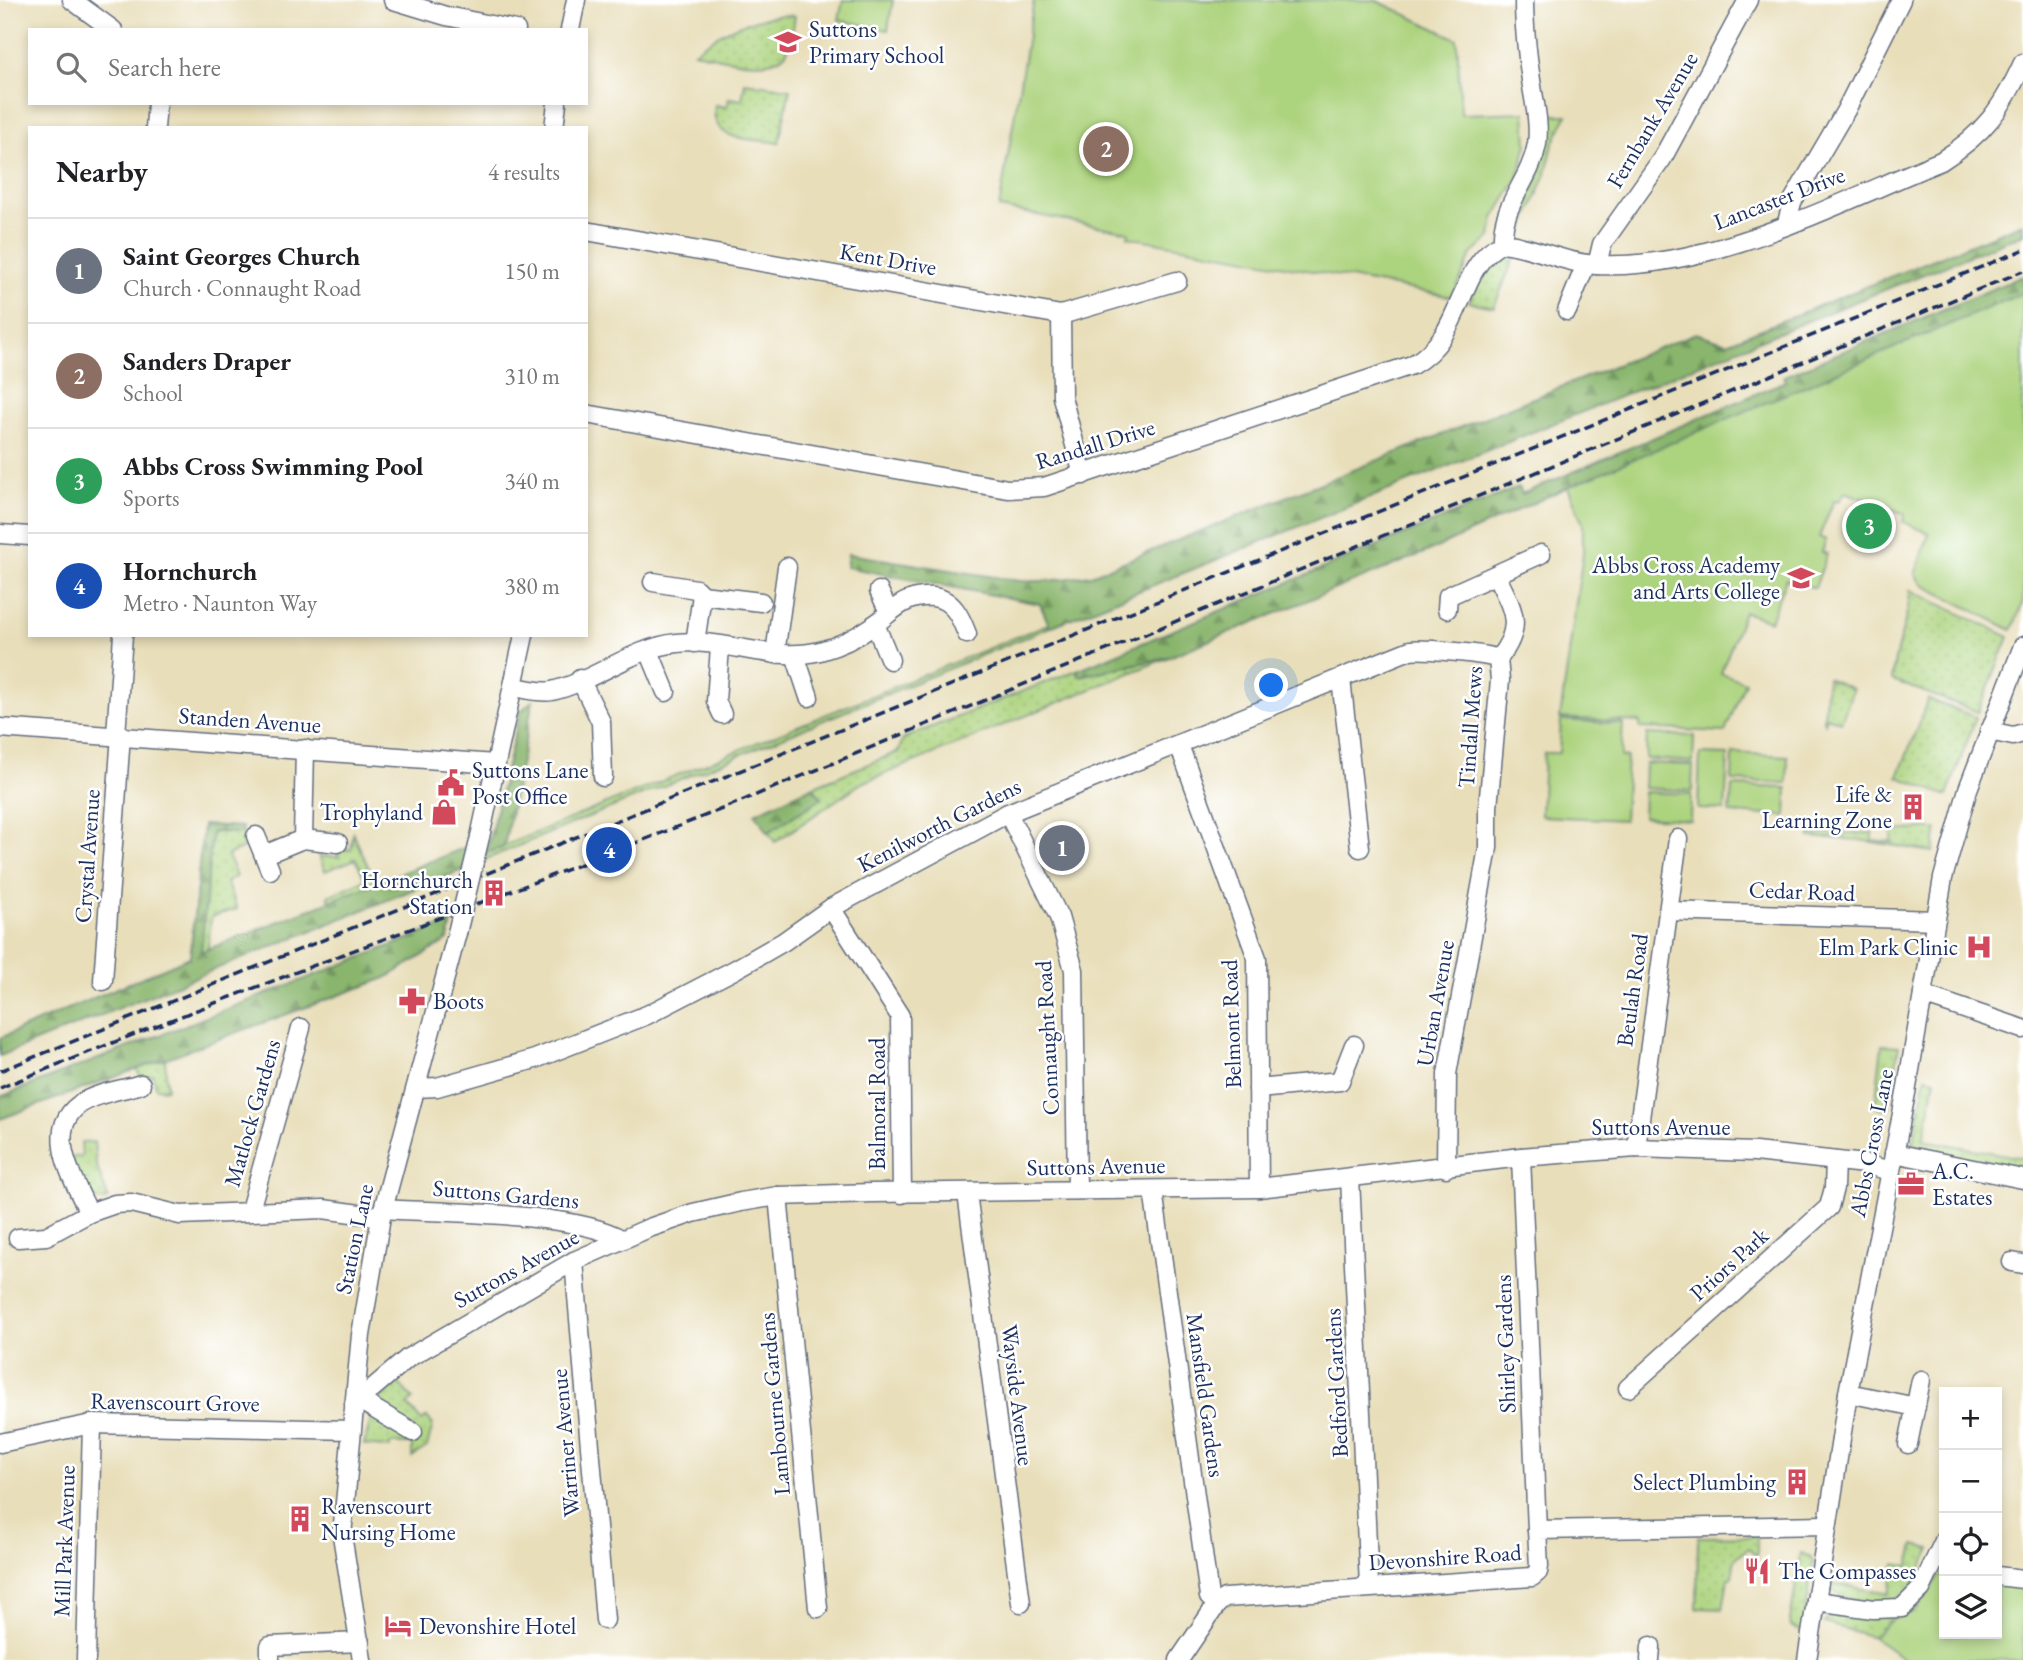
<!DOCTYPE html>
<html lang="en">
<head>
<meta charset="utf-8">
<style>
	:root { --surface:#fff; --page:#f6f6f6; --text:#202124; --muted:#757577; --line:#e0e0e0; --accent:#2563eb }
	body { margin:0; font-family:"EB Garamond",serif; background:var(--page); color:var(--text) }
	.controls { position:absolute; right:21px; bottom:21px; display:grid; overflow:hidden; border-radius:0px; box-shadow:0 4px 10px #0003 }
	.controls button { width:63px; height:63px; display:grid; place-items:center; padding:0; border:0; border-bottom:2px solid var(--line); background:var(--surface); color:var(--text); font:35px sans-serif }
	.you { position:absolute; left:1272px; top:686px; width:24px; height:24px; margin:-18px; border:5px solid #fff; border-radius:50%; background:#1a73e8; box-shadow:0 0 0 10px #1a73e833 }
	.badge { display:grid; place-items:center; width:46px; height:46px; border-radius:50%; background:var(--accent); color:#fff; font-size:23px; font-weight:700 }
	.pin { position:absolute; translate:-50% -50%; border:4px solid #fff; box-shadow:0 2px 7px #0006 }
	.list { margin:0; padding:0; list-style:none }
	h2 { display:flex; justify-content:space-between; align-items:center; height:91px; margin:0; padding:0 28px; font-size:30px }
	h2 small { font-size:23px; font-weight:400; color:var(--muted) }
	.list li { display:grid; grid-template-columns:46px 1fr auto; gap:21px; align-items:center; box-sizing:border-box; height:105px; padding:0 28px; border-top:2px solid var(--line) }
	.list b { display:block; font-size:26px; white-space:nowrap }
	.list p { margin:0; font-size:23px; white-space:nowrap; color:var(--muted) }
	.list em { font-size:23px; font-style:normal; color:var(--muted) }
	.icon { flex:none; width:38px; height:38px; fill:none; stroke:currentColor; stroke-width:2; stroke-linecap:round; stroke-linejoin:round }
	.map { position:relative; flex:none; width:2023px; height:1660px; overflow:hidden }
	.search { position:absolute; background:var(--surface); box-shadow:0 4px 10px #0003; left:28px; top:28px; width:560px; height:77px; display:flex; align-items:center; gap:18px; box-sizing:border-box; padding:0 24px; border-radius:0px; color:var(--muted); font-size:26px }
	.panel { position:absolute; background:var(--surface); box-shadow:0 4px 10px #0003; left:28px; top:126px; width:560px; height:511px; border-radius:0px }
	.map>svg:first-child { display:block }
</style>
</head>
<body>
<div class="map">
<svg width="2023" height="1660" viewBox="0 0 2023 1660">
	<defs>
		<pattern id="grass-dots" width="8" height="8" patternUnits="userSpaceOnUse" patternTransform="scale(1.75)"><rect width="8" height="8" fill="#acd37d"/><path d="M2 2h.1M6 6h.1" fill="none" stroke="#93b56e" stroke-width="1.8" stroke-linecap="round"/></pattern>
		<pattern id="forest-firs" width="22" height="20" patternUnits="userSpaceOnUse" patternTransform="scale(1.75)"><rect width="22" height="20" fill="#89b56c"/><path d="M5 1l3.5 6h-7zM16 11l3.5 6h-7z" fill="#6f945c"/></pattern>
	</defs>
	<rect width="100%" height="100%" fill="#fff"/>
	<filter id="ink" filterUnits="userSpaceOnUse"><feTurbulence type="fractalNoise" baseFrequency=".0143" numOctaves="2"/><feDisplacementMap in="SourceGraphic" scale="14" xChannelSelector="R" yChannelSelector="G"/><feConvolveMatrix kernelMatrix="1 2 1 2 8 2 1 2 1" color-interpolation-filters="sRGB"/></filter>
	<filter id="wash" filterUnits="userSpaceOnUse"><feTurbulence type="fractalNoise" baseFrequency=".00686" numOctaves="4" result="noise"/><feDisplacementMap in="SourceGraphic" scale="28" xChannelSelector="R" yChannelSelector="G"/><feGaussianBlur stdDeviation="1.57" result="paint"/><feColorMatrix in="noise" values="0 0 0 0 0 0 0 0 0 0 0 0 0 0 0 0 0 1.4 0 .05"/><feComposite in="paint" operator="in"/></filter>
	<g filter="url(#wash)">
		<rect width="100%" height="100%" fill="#e8deb9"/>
		<g fill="url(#grass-dots)" stroke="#64816e" stroke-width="2">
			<path d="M785,15L795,16C793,26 792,40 788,49C775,76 716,56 694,52C722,30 749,18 785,15Z"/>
			<path d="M745,82L790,89L779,143C750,138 709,143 715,105L727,107L729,98L742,100Z"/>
			<path d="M1546,115H1567L1553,144L1546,174L1521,235L1512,225C1515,214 1523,207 1529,197C1544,171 1547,145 1546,115Z"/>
			<path d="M1509,252L1515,255L1494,307L1469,302L1487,261Z"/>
			<path d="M1910,590L2009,637L1978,712L1892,680C1894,647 1909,622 1910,590Z"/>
			<path d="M1048,624L1050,627L484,860L486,853Z"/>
			<path d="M1169,657L860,784L775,842L768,832L822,798L812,787L898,752L903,740L909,736L1077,670L1080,676Z"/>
			<path d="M1827,678L1853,689L1841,722L1827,717L1825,722L1824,719Z"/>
			<path d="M1928,699L1976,717L1947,796L1898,777Z"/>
			<path d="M1921,829H1937L1933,852L1859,840L1810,837L1811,833H1873V841L1892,842L1893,831Z"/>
			<path d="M212,832L243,833L248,846L228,855L236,877L226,882L237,909L211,917L208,949L200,953Z"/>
			<path d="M353,833L376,884L330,902L328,896L365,880L356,859L325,871L319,856L338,857L339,848L351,850Z"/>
			<path d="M1882,1045L1899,1046L1889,1109L1875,1107Z"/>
			<path d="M165,1058L167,1089L156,1088L153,1075L141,1078L137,1069Z"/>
			<path d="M1926,1077L1935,1079L1924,1140L2023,1158V1169L1912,1148Z"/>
			<path d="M94,1142L96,1164L108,1198L103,1201L89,1197L70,1158L82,1156L81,1143Z"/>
			<path d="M397,1382L413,1399L407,1405L422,1421L427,1417L433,1425L427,1447L412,1457V1444H390V1448L364,1445L375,1403Z"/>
			<path d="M1757,1536V1558L1749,1548L1735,1558L1732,1578H1728L1723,1609L1697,1608L1698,1537Z"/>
			<path d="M1914,1545L1931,1549L1908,1596C1887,1604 1848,1606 1831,1588V1583L1889,1594L1895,1564L1909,1566Z"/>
			<path d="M1801,1553L1811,1557L1813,1563L1803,1632L1791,1626L1790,1621Z"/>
			<path d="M1832,1612L1890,1616L1892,1619L1873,1637L1824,1623Z"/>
		</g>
		<g fill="url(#forest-firs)" stroke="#527265" stroke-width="2">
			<path d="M2023,223V234L1050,627L1040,604L846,567L848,554L1020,581H1048L1091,575L1696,333L1727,343Z"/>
			<path d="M2023,276V293L1568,487L1436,548L1169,657L1079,676L1077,670L1519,487L1522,494L1786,381L1784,376Z"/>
			<path d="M533,700L504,847L486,853L520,712Z"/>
			<path d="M812,787L822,798L768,832L755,813Z"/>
			<path d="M203,825L242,827L243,833L212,832L201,952L469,846L473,848L467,868L0,1056V1038L190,957Z"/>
			<path d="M452,922L448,940L386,978L0,1119V1097Z"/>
		</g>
		<g fill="#acd37d" stroke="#64816e" stroke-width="2">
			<path d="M843,0H893L888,30L839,20Z"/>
			<path d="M1034,0H1375L1457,39L1461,114L1525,112L1527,144L1518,178L1494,218L1491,237L1471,255L1453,297L1128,237L1129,232L999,208Z"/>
			<path d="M2023,293V602L2012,630L1923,585L1915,575L1929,533L1903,522L1905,514L1845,492L1839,501L1834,500L1819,537L1826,540L1822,552L1827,554L1815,588L1786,579L1770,621L1744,612L1721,673L1745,682L1725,732L1640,728V722L1560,718L1583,553V524L1568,487Z"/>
			<path d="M1561,720L1623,724L1621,757H1627L1624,820L1541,816L1544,753H1559Z"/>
			<path d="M1647,734L1694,736L1693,762L1646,759Z"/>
			<path d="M1733,753L1788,756L1787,783L1732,781Z"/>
			<path d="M1700,754L1728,755L1725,810L1698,809Z"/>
			<path d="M1645,763L1693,765L1692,791L1644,788Z"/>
			<path d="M1732,786L1787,788L1786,816L1730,813Z"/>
			<path d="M1644,792L1691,794L1690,820L1643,817Z"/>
			<path d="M1944,1573V1634H1997V1582L2023,1587V1660H1905L1873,1637L1892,1619L1916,1611L1938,1577Z"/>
		</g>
	</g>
	<g filter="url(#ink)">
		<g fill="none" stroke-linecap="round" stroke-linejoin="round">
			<g stroke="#636c7e" stroke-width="21">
				<g id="minor">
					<path d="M72,0L113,30"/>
					<path d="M393,0L446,16L516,30"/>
					<path d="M570,30L576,0"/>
					<path d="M155,128L157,103"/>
					<path d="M554,128L557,103"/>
					<path d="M1787,223L1792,202L1846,110L1901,0"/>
					<path d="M586,231L1061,315L1177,281"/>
					<path d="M1503,243C1535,247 1564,263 1596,265C1710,271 1837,203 1941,161C1984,134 2002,109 2023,63"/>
					<path d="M1503,243C1501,203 1530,183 1537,144C1540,123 1534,101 1531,80C1527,53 1524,27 1524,0"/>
					<path d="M1597,265L1602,244L1662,159L1748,0"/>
					<path d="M1567,311L1586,264"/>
					<path d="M1061,315L1062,397L1083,475"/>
					<path d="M586,414L1008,489L1044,487L1412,365C1467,335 1455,265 1503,243"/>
					<path d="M0,534L30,536"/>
					<path d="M653,582L696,589L702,595L761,602"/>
					<path d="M879,591L888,610"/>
					<path d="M1447,609L1448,596L1541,554"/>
					<path d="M875,624L890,660"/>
					<path d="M695,643L702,595"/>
					<path d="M720,647L716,701L722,714"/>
					<path d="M649,651L666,692"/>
					<path d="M775,654L787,567"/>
					<path d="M795,655L809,697"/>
					<path d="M580,679L601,722L603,777"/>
					<path d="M1341,679L1360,848"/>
					<path d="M515,687C526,689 540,693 552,691C595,681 632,648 677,643C725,638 772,663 820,651C839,646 856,638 873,626C893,611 904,595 933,597C953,599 961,618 967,634"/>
					<path d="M0,728L495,764"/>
					<path d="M1989,731L2013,736L2023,733"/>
					<path d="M116,735L123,635"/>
					<path d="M1179,745L1257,958L1259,1188"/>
					<path d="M1008,813L1059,917L1074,970L1077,1190"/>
					<path d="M256,836L270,870"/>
					<path d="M480,837L524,635"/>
					<path d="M303,839L338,843"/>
					<path d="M264,855L303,839L305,749"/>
					<path d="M831,908L900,1016L902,1194"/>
					<path d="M1668,911L1935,920"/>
					<path d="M103,981L121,735"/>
					<path d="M1923,995L2023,1029"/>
					<path d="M416,1088L437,1087L535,1059L647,1015L734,970L783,942L831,908L1008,813L1410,650C1420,648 1492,654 1498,659"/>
					<path d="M1258,1089L1340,1081L1354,1045"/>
					<path d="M1636,1148L1678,839"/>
					<path d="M1894,1153L2023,1179"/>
					<path d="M1521,1157L1537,1530"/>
					<path d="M1446,1168L1447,1074L1488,848V807L1500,680L1498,659C1525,626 1513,610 1496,575"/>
					<path d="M1350,1178L1369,1586"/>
					<path d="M1153,1190L1209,1597L1217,1604"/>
					<path d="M967,1193L1021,1603"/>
					<path d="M778,1196L818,1608"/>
					<path d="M383,1209C441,1213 576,1212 621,1239"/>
					<path d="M250,1210L301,1028"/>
					<path d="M89,1213C75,1182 42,1131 80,1104C95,1093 123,1090 141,1084"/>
					<path d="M18,1238L46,1236L89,1213L115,1204L131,1203L180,1215L323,1209L381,1217"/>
					<path d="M574,1261L605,1620"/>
					<path d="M2012,1262L2023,1264"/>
					<path d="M1628,1388L1829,1207L1834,1188L1835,1161"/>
					<path d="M1848,1393L1916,1407"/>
					<path d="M361,1401L413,1432"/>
					<path d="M354,1404L408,1358L574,1261L649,1228L693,1213L741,1202L778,1196L872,1193L1259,1188L1521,1157L1636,1148L1755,1152L1865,1164L1890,1171"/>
					<path d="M0,1443L92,1424L351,1430"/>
					<path d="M1908,1444L1921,1380"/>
					<path d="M1997,1576L2023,1579"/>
					<path d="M1816,1601L1873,1609L1902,1608L1921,1589L1944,1541"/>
					<path d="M86,1660L92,1424"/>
					<path d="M270,1660V1646L360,1642"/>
					<path d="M362,1660L342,1535L361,1335L381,1217L457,933"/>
					<path d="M1179,1660L1217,1604L1225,1598L1532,1577L1538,1572L1539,1566L1537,1530L1827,1525"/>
					<path d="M1650,1660L1651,1646"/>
					<path d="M1807,1660L1848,1393L1906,1093L1943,878L1968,789L2023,646"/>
				</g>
			</g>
			<use href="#minor" stroke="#fff" stroke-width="18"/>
			<g stroke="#1b2f5e" stroke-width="3.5" stroke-dasharray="10 5" stroke-linecap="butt">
				<path d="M0,1071L2023,250"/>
				<path d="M0,1088C239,990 482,905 722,809L2023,271"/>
			</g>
			<g stroke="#636c7e" stroke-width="21" stroke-linecap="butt">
				<path id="minor-bridge" d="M457,933L480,837"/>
			</g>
			<use href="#minor-bridge" stroke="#fff" stroke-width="18"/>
		</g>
	</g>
	<defs>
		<g id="school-bare" transform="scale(2.1)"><path d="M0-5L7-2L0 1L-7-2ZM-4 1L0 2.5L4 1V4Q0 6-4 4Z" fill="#d1495b" stroke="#fff" stroke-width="2.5" paint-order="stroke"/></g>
		<g id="civic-bare" transform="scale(2.1)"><path d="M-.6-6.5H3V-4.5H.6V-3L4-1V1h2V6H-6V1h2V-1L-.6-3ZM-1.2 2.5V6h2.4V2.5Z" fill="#d1495b" stroke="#fff" stroke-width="2.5" paint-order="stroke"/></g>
		<g id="building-bare" transform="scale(2.1)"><path d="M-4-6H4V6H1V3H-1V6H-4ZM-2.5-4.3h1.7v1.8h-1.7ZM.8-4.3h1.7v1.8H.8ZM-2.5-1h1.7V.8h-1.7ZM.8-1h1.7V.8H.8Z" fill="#d1495b" stroke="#fff" stroke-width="2.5" paint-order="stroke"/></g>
		<g id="shop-bare" transform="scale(2.1)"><path d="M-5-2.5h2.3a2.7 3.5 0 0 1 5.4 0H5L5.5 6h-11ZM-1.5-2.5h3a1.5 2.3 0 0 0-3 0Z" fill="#d1495b" stroke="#fff" stroke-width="2.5" paint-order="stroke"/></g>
		<g id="hospital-bare" transform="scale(2.1)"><path d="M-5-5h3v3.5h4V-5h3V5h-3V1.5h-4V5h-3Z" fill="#d1495b" stroke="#fff" stroke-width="2.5" paint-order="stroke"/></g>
		<g id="pharmacy-bare" transform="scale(2.1)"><path d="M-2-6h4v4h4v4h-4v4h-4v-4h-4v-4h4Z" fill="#d1495b" stroke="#fff" stroke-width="2.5" paint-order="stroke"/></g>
		<g id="office-bare" transform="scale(2.1)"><path d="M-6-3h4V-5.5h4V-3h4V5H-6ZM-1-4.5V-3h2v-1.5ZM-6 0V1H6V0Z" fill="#d1495b" stroke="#fff" stroke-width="2.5" paint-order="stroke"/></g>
		<g id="restaurant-bare" transform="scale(2.1)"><path d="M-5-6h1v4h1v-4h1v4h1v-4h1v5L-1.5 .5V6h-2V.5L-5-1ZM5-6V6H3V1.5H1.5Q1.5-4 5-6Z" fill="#d1495b" stroke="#fff" stroke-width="2.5" paint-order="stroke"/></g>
		<g id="hotel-bare" transform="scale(2.1)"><path d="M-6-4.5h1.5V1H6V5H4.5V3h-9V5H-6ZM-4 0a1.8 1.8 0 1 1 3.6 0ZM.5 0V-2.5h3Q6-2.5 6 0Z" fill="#d1495b" stroke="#fff" stroke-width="2.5" paint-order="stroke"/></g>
	</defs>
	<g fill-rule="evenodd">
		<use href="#school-bare" x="788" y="42"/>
		<use href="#school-bare" x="1801" y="578"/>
		<use href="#civic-bare" x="451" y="783"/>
		<use href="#building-bare" x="1913" y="807"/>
		<use href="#shop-bare" x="444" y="812"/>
		<use href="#building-bare" x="494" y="893"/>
		<use href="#hospital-bare" x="1979" y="947"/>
		<use href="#pharmacy-bare" x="412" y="1001"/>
		<use href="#office-bare" x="1911" y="1184"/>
		<use href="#building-bare" x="1797" y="1482"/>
		<use href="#building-bare" x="300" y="1519"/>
		<use href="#restaurant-bare" x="1757" y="1571"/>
		<use href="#hotel-bare" x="398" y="1626"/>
	</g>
	<g text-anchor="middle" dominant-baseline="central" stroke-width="5" stroke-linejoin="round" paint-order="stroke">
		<g font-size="23" fill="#1b2f5e" stroke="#fff" text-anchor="start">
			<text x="809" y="29">Suttons<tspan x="809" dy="26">Primary School</tspan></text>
			<text x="1780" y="565" text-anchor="end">Abbs Cross Academy<tspan x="1780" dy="26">and Arts College</tspan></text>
			<text x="472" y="770">Suttons Lane<tspan x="472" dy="26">Post Office</tspan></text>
			<text x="1892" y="794" text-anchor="end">Life &amp;<tspan x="1892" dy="26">Learning Zone</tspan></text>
			<text x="423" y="812" text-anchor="end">Trophyland</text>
			<text x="473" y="880" text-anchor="end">Hornchurch<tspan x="473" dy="26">Station</tspan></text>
			<text x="1958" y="947" text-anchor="end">Elm Park Clinic</text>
			<text x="433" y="1001">Boots</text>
			<text x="1932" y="1171">A.C.<tspan x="1932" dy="26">Estates</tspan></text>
			<text x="1776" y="1482" text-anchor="end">Select Plumbing</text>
			<text x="321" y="1506">Ravenscourt<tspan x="321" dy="26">Nursing Home</tspan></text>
			<text x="1778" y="1571">The Compasses</text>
			<text x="419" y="1626">Devonshire Hotel</text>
		</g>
		<g font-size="23" fill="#1b2f5e" stroke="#fff">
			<text transform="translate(1652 120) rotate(-59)">Fernbank Avenue</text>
			<text transform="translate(1779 198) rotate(-21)">Lancaster Drive</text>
			<text transform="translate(888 259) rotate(10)">Kent Drive</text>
			<text transform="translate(1095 444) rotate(-17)">Randall Drive</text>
			<text transform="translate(250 720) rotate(4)">Standen Avenue</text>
			<text transform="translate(1470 727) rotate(-86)">Tindall Mews</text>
			<text transform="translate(939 825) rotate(-27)">Kenilworth Gardens</text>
			<text transform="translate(87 856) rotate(-86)">Crystal Avenue</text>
			<text transform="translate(1802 891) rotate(2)">Cedar Road</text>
			<text transform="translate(1632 990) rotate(-82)">Beulah Road</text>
			<text transform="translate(1435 1003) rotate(-80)">Urban Avenue</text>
			<text transform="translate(1231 1024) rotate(-92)">Belmont Road</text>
			<text transform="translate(1047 1038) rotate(-93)">Connaught Road</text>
			<text transform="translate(877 1104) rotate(-90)">Balmoral Road</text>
			<text transform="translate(252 1113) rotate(-74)">Matlock Gardens</text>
			<text x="1661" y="1127">Suttons Avenue</text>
			<text transform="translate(1871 1143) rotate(-79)">Abbs Cross Lane</text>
			<text transform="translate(1096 1166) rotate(-1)">Suttons Avenue</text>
			<text transform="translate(506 1194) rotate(5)">Suttons Gardens</text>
			<text transform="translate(354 1239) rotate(-78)">Station Lane</text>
			<text transform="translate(1729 1264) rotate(-42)">Priors Park</text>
			<text transform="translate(516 1268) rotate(-29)">Suttons Avenue</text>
			<text transform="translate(1505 1344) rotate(-92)">Shirley Gardens</text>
			<text transform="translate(1336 1383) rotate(-93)">Bedford Gardens</text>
			<text transform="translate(1018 1395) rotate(83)">Wayside Avenue</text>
			<text transform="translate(1206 1395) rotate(82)">Mansfield Gardens</text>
			<text transform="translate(175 1402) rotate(1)">Ravenscourt Grove</text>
			<text transform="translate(774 1404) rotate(-95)">Lambourne Gardens</text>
			<text transform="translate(565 1443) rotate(-95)">Warriner Avenue</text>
			<text transform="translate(64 1541) rotate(-88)">Mill Park Avenue</text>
			<text transform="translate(1445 1557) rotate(-4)">Devonshire Road</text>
		</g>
	</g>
</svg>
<div class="controls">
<button>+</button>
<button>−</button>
<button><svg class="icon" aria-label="locate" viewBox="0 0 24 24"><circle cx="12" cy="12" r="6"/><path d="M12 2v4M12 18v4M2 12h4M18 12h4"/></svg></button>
<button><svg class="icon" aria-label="layers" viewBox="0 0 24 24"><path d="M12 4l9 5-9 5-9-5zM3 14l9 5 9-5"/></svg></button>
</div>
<div class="you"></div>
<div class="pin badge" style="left:1062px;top:848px;background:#6b7280">1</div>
<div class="pin badge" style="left:1106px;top:149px;background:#8d6e63">2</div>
<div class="pin badge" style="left:1869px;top:526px;background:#2e9e5b">3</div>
<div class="pin badge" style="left:609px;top:850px;background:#1a4fb4">4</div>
<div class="search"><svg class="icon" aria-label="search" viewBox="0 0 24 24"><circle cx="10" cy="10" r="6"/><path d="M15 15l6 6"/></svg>Search here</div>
<section class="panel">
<h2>Nearby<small>4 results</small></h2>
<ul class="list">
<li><span class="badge" style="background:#6b7280">1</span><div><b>Saint Georges Church</b><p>Church · Connaught Road</p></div><em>150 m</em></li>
<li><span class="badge" style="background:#8d6e63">2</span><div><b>Sanders Draper</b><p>School</p></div><em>310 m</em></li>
<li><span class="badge" style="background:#2e9e5b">3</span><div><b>Abbs Cross Swimming Pool</b><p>Sports</p></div><em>340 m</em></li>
<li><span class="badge" style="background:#1a4fb4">4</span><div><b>Hornchurch</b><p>Metro · Naunton Way</p></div><em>380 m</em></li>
</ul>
</section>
</div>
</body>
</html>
